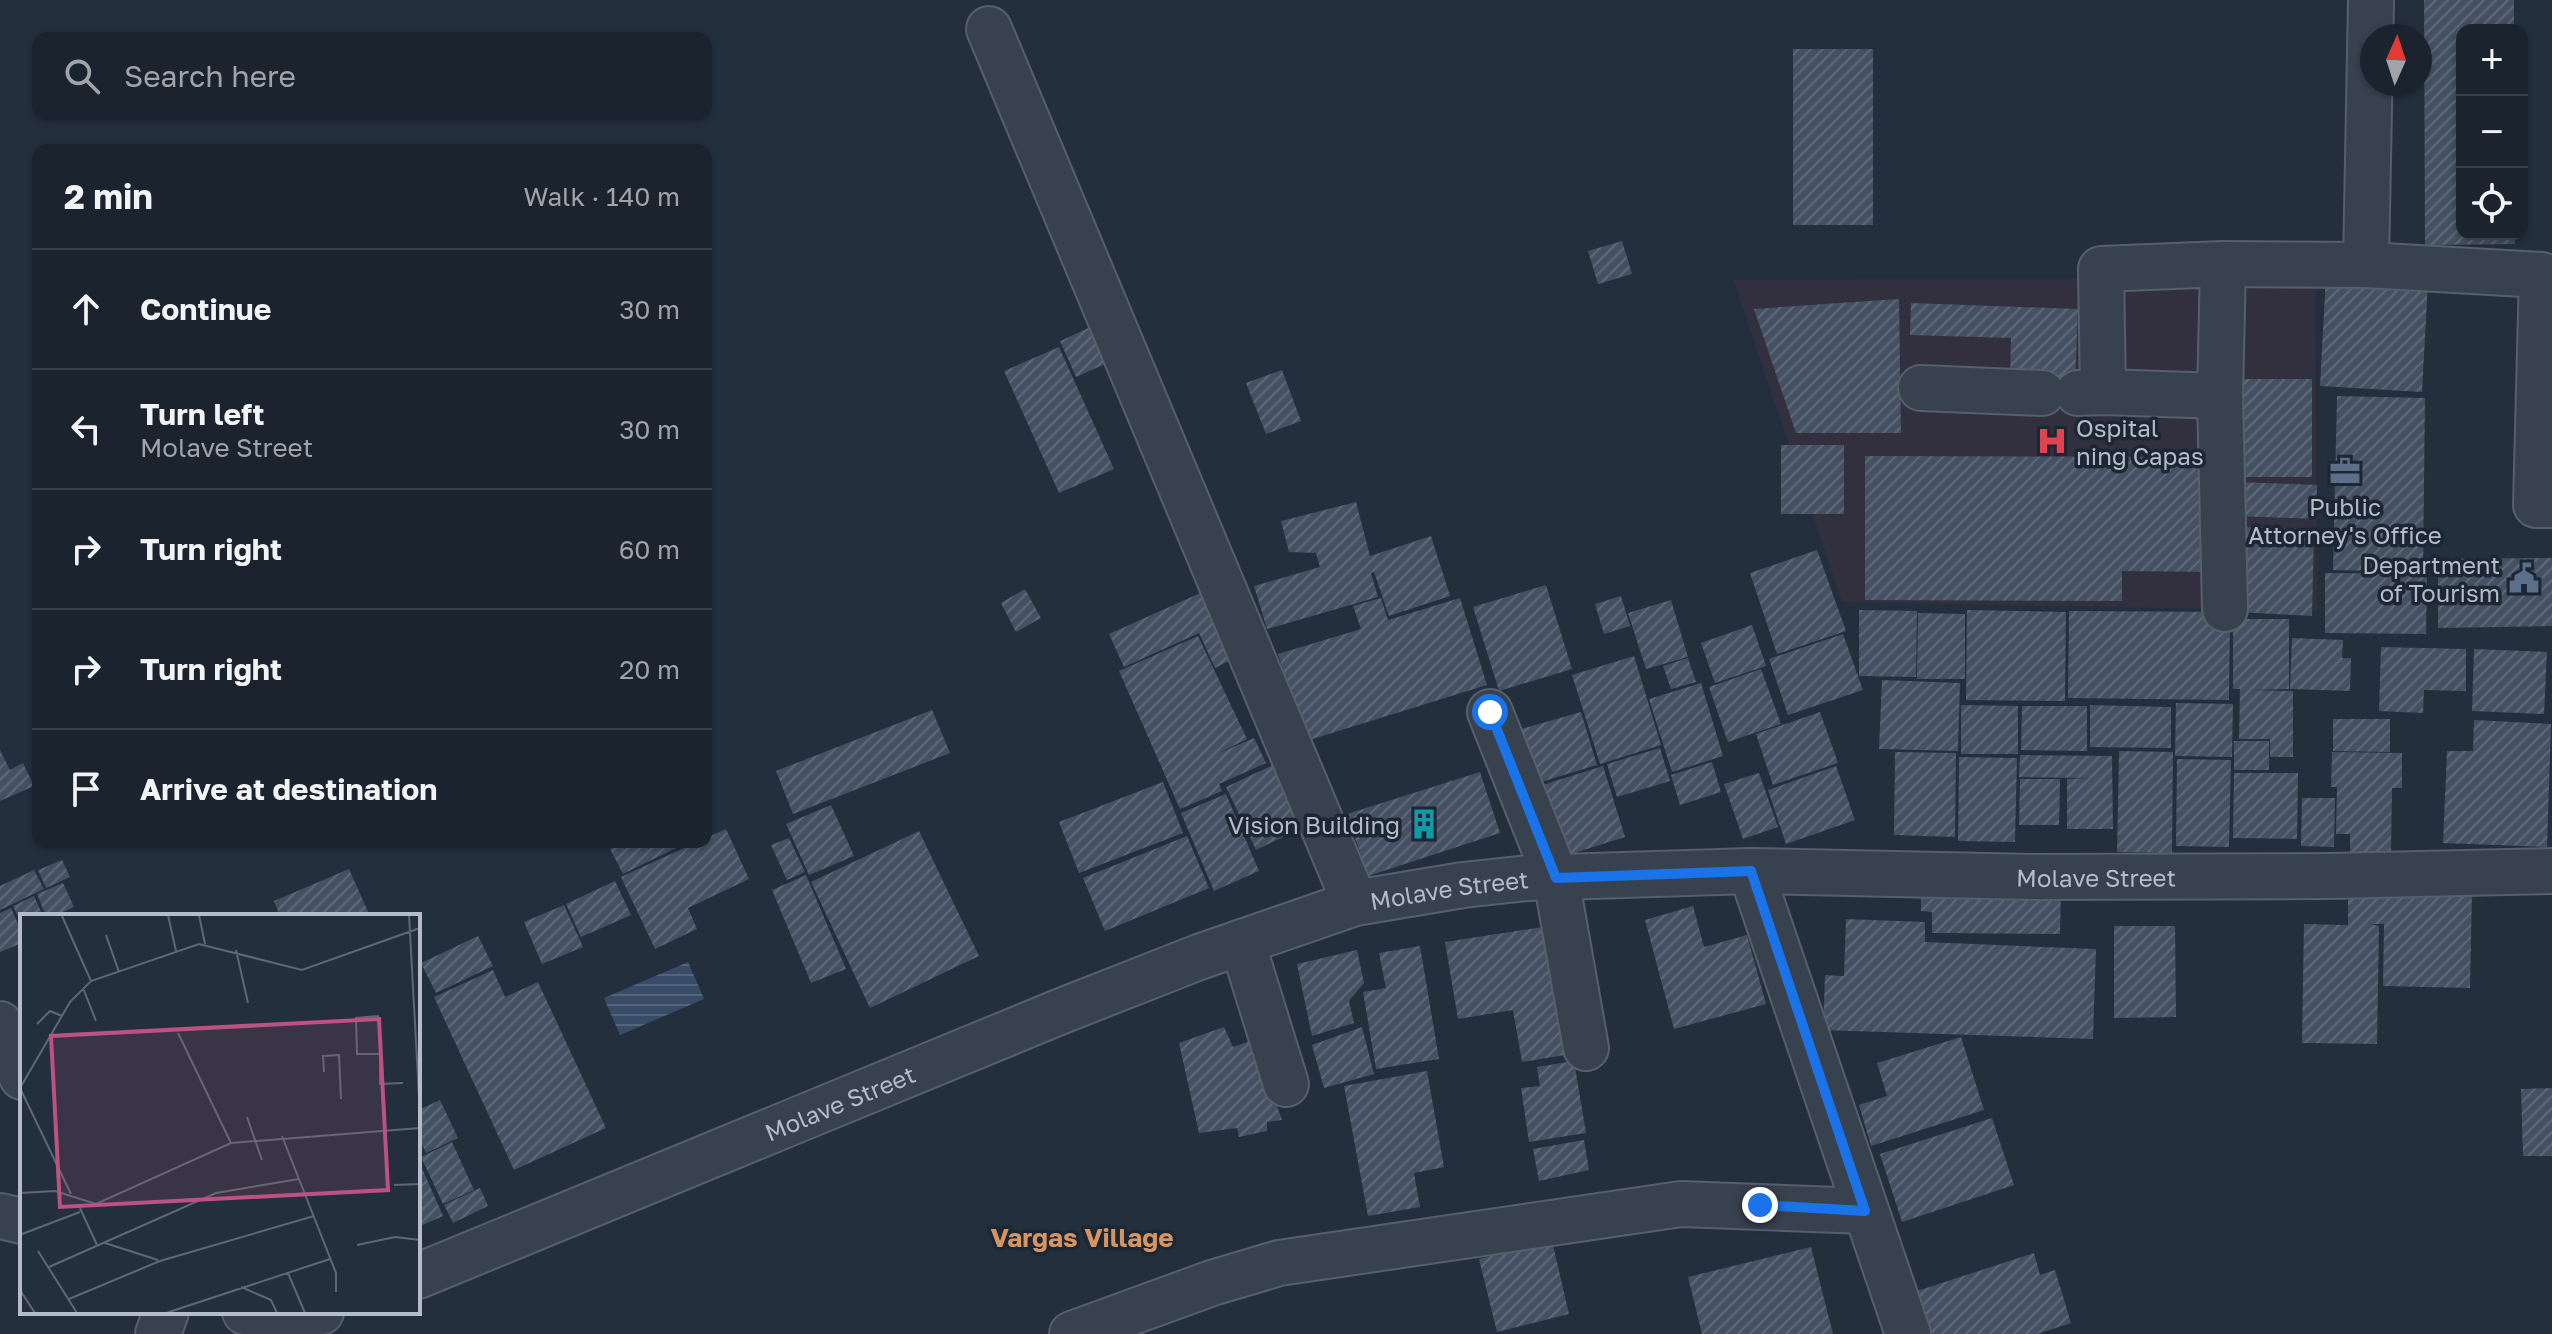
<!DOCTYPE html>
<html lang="en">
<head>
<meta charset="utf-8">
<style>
	:root { --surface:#1b232e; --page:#242b36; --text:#f1f3f6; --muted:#a0a4aa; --line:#39404a }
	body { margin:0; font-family:"Golos Text",sans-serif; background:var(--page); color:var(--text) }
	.controls { position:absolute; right:24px; top:24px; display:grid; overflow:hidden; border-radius:16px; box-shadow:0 2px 6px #0004 }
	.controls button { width:72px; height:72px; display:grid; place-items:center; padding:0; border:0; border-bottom:2px solid var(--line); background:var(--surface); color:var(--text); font:40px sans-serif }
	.compass { position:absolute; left:2360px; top:24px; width:72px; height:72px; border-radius:50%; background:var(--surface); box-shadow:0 2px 6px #0004; rotate:3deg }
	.stop { position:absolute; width:24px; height:24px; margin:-18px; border:6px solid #1a73e8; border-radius:50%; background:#fff }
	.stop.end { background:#1a73e8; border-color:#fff; box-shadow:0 2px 8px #0008 }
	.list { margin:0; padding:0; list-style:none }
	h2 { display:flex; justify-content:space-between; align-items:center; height:104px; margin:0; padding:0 32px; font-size:34px }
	h2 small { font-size:26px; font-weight:400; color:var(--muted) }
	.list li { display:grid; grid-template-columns:52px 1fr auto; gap:24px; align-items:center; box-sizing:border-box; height:120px; padding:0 32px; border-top:2px solid var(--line) }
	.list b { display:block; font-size:30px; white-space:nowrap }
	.list p { margin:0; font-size:26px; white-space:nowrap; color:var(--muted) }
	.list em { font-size:26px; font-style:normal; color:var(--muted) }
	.icon { flex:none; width:44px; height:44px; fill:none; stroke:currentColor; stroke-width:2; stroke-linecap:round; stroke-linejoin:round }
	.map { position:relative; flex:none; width:2552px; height:1334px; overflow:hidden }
	.search { position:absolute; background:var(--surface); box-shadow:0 2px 6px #0004; left:32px; top:32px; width:680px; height:88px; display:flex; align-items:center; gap:20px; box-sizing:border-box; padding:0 28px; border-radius:16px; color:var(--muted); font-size:30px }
	.panel { position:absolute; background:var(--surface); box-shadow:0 2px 6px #0004; left:32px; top:144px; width:680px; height:704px; border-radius:16px }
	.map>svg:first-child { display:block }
</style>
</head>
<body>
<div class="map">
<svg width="2552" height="1334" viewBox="0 0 2552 1334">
	<defs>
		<pattern id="water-rules" width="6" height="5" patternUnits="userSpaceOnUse" patternTransform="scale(2)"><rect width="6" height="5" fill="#394c67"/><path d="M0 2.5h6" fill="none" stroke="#53647b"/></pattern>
		<pattern id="building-hatch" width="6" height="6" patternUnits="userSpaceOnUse" patternTransform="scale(2)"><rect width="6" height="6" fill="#455162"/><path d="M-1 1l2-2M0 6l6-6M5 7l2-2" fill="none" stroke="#5d6877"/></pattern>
	</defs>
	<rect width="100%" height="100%" fill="#242f3e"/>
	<path fill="#32303f" d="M2315,278L2317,611L1842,602L1734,280Z"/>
	<path fill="url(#water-rules)" d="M688,962L704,999L620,1035L604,998Z"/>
	<g fill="url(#building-hatch)">
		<path d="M2424,0H2514V30H2462V234H2515V244L2425,245Z"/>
		<rect x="1793" y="49" width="80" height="176"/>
		<path d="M1622,241L1632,274L1598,284L1588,251Z"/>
		<path d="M2326,276L2428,281L2422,392L2320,386Z"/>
		<path d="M1899,299L1901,433H1796L1754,309Z"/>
		<path d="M1911,303L2078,309L2075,383L2010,381L2011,338L1910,335Z"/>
		<path d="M1097,324L1114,360L1076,377L1060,341Z"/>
		<path d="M1059,347L1114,469L1059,493L1004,371Z"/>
		<path d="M1282,370L1301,421L1266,434L1246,383Z"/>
		<rect x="2239" y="379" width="73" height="98"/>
		<path d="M2337,396L2425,398L2423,572L2333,570Z"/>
		<rect x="1781" y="445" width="63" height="69"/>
		<path d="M1865,456L2214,457V572L2122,571V601L1865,600Z"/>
		<path d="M2238,482L2317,485L2316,519L2237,516Z"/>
		<path d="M1356,502L1370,556L1431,536L1450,596L1389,616L1374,572L1371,573L1378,597L1267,629L1254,586L1320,567L1316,553L1289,552L1281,521Z"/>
		<path d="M2240,527L2314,529L2312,616L2238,612Z"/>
		<path d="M1817,550L1846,631L1777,654L1750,573Z"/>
		<path d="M2552,558V626L2438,628V559Z"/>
		<path d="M2325,573L2427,574L2426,634L2325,633Z"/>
		<path d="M1546,585L1572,669L1499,691L1473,607Z"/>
		<path d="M1025,589L1041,618L1016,632L1001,603Z"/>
		<path d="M1207,590L1237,657L1215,668L1199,633L1124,667L1109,634Z"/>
		<path d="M1621,596L1630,626L1604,634L1595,604Z"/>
		<path d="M1381,598L1388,620L1460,598L1487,685L1306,741L1278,654L1361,629L1353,606Z"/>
		<path d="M1671,600L1688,657L1646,669L1628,613Z"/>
		<path d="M1859,610L1917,611L1916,677L1859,676Z"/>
		<path d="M1967,610L2066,612L2065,701L1966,700Z"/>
		<path d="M2069,611L2230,612L2229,700L2068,698Z"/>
		<path d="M1918,613L1965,614V679H1917Z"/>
		<path d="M2233,619H2289V689L2249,690L2293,691V757H2270V739H2239L2240,689H2233Z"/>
		<path d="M1752,625L1766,666L1715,683L1701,643Z"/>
		<path d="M1843,634L1863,690L1788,715L1769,659Z"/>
		<path d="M1198,636L1247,739L1217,754L1254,738L1266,763L1219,784L1222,791L1180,809L1119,671Z"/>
		<path d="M2292,638L2343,640L2342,658H2351L2350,691L2290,689Z"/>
		<path d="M2381,647L2466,649V691L2424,690L2423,713L2379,711Z"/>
		<path d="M2474,649L2547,652L2544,714L2472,711Z"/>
		<path d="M1634,656L1661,745L1600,764L1572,675Z"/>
		<path d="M1688,658L1696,682L1671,689L1663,666Z"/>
		<path d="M1761,669L1781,724L1728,742L1709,687Z"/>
		<path d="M1882,680L1960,683L1958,751L1879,749Z"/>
		<path d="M1701,683L1723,756L1672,772L1649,699Z"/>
		<path d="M2176,703L2233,704L2232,757L2175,756Z"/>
		<path d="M1961,705L2018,706V754H1961Z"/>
		<path d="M2090,705L2171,707V748L2090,747Z"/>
		<path d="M2022,706H2087V751L2021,750Z"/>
		<path d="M932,710L950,753L793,814L776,771Z"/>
		<path d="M1581,712L1597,765L1531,785L1514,731Z"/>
		<path d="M1820,712L1838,763L1773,785L1756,734Z"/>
		<path d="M2333,719H2390V752L2333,751Z"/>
		<path d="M2474,720L2551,724L2547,847L2443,843L2447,751H2473Z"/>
		<rect x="2234" y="741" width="35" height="29"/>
		<path d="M1660,748L1670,781L1617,797L1607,764Z"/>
		<path d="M0,750L10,770L23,763L34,786L0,801Z"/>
		<path d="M2119,751L2173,752L2172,853L2117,852Z"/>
		<path d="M1895,752L1956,753L1955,837L1894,835Z"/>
		<path d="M2332,752L2402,753V788H2392L2391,853L2350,852V834H2336L2337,787H2331Z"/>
		<path d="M2020,755L2112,756L2113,829H2067V779L2092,778L2019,777Z"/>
		<path d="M1959,757L2017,758L2015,842L1958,841Z"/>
		<path d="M2177,759L2231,760L2229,847L2176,846Z"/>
		<path d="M1712,762L1721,792L1680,805L1671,775Z"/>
		<path d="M1275,764L1304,827L1256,850L1226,787Z"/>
		<path d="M1603,766L1625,837L1555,859L1533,788Z"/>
		<path d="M1836,766L1855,820L1786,844L1768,790Z"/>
		<path d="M1480,772L1500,833L1368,876L1347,814Z"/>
		<path d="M1759,773L1778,827L1743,839L1724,784Z"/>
		<path d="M2234,773H2298L2297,839L2233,838Z"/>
		<path d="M2020,779H2060L2059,825H2019Z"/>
		<path d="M1163,782L1183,833L1079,873L1059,822Z"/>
		<path d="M1226,794L1259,871L1214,891L1181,813Z"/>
		<path d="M2302,798H2335L2334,847L2301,846Z"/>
		<path d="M831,805L854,856L809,875L786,824Z"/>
		<path d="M726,829L749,879L688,908L697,929L655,949L621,877L697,842H706V838Z"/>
		<path d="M919,831L979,956L870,1008L811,882Z"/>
		<path d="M1187,836L1209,888L1105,931L1083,878Z"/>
		<path d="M789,838L805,872L787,880L771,845Z"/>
		<path d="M625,842H688L623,874L610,849Z"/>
		<path d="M62,860L70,877L46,888L38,870Z"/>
		<path d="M349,869L370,916H280L274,901Z"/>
		<path d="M34,870L44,889L0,910V886Z"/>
		<path d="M806,875L846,969L811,983L772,890Z"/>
		<path d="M615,881L631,915L581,937L566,904Z"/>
		<path d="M63,883L74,907L55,916H46L37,894Z"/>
		<path d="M1921,888L2061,889L2060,934L1932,933V912L1921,911Z"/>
		<path d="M2348,891L2472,893L2470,988L2383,986L2384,924H2371L2379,926L2377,1044L2302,1043L2304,924L2348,925Z"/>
		<path d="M34,896L43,916H22V925L13,906Z"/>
		<path d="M564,905L583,947L542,964L524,922Z"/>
		<path d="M1693,906L1704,947L1747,935L1766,1004L1674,1029L1645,920Z"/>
		<path d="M11,908L22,933V943L0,952V913Z"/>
		<path d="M1846,919L1925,922V942L2096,949L2093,1039L1823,1030L1825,975L1844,976Z"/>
		<path d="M1556,925L1577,1053L1522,1062L1513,1010L1458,1019L1445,942Z"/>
		<path d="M2114,926H2175L2176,1017L2114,1018Z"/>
		<path d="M478,936L493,966L436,993L421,963Z"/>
		<path d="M1420,946L1439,1059L1376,1069L1363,992L1386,988L1379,953Z"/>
		<path d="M1357,950L1364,983L1349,1001L1354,1023L1312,1036L1297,964Z"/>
		<path d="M493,970L505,997L538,982L606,1128L514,1170L434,997Z"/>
		<path d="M1224,1027L1233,1047L1253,1040L1282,1120L1267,1122V1131L1239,1137L1237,1128L1199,1133L1179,1043Z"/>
		<path d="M1362,1027L1374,1074L1324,1088L1312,1045Z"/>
		<path d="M1961,1037L1984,1110L1871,1146L1859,1105L1887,1096L1877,1063Z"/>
		<path d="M1574,1061L1586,1133L1529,1142L1521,1088L1540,1086L1537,1067Z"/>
		<path d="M1427,1071L1444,1167L1414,1173L1420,1207L1368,1216L1344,1086Z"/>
		<path d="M2552,1088V1156H2523L2521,1089Z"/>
		<path d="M440,1100L458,1138L426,1153L418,1136V1110Z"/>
		<path d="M1992,1118L2014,1185L1902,1222L1880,1154Z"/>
		<path d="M1584,1140L1589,1170L1539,1181L1533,1149Z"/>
		<path d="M452,1142L474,1190L443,1204L421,1157Z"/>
		<path d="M418,1159L443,1216L418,1227Z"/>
		<path d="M480,1188L488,1206L453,1223L444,1205Z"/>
		<path d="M1552,1241L1569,1314L1497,1332L1479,1259Z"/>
		<path d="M1811,1247L1833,1334H1702L1688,1277Z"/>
		<path d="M2034,1253L2040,1275L2055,1270L2071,1323L2037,1334H1930L1917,1291Z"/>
	</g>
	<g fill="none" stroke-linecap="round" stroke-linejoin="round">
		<g stroke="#565f6c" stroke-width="48">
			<g id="minor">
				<path d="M2371,0L2366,265L2542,275L2536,505H2552"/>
				<path d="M989,29L1355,903"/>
				<path d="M2223,264L2366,265"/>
				<path d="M1921,388L2042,393"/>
				<path d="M2103,392L2101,269L2223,264L2220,396L2225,609"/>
				<path d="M2078,393L2103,392L2220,396"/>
				<path d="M1490,712L1556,878L1586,1048"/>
				<path d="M1751,871L1908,1334"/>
				<path d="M1242,942L1286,1084"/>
				<path d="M0,1024L22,1077"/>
				<path d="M0,1216L22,1221"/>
				<path id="s1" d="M418,1276L1064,1010L1199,957L1355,903L1463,885L1528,878L1751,871L2035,877L2330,876L2552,871"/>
				<path d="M245,1312L284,1319L321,1312"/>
				<path d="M158,1334L166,1312"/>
				<path d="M1072,1334L1212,1283L1279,1263L1681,1204L1865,1211"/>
			</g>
		</g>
		<use href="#minor" stroke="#38414e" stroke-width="44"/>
	</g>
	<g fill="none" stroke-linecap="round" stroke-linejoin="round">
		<path stroke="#1a73e8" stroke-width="10" d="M1490,712L1556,878L1751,871L1865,1211L1760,1205"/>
	</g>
	<defs>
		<g id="hospital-bare" transform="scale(2.4)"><path d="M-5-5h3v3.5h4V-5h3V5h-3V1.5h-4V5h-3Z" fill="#e0444e" stroke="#1d2633" stroke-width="2.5" paint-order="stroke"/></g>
		<g id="office-bare" transform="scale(2.4)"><path d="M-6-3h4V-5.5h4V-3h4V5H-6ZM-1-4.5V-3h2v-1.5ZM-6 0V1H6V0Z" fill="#5c6f8a" stroke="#1d2633" stroke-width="2.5" paint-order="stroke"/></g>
		<g id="civic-bare" transform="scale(2.4)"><path d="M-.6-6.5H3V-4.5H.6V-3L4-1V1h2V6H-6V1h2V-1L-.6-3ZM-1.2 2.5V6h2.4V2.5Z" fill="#5c6f8a" stroke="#1d2633" stroke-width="2.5" paint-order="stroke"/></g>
		<g id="building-bare" transform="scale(2.4)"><path d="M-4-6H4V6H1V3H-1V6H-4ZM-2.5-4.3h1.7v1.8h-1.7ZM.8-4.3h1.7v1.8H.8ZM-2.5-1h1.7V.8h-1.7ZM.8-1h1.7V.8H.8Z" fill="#0f9aa8" stroke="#1d2633" stroke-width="2.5" paint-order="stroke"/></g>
	</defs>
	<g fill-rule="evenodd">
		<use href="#hospital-bare" x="2052" y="441"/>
		<use href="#office-bare" x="2345" y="471"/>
		<use href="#civic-bare" x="2524" y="578"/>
		<use href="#building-bare" x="1424" y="824"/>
	</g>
	<g text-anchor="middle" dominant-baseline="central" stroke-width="7" stroke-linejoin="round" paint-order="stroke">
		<g font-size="24" fill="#b4bcc9" stroke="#1d2633" text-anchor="end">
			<text x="2076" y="427" text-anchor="start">Ospital<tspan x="2076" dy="28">ning Capas</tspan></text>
			<text x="2345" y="506" text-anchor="middle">Public<tspan x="2345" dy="28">Attorney's Office</tspan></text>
			<text x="2500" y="564">Department<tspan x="2500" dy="28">of Tourism</tspan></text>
			<text x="1400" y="824">Vision Building</text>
		</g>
		<g font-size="24" fill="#b4bcc9" stroke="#1d2633">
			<text stroke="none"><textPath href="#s1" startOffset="1752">Molave Street</textPath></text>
			<text stroke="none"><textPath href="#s1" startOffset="1104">Molave Street</textPath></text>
			<text stroke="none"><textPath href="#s1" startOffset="456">Molave Street</textPath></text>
		</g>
		<g font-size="26" font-weight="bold" fill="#d59563" stroke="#1d2633">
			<text x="1082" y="1237">Vargas Village</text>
		</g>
	</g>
	<g transform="translate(20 914)">
		<rect width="400" height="400" fill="#242f3e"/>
		<path fill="none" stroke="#5e6776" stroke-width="2" d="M148,1L156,37M179,1L185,30M389,1L400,200M42,2L71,67M86,21L99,58M216,36L228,89M63,74L76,107M359,102L336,104L337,140H360V170L383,169M17,110L30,97L42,102M158,119L211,229M304,158L303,142L319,141L321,185M227,203L242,246M262,222L316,359V378M374,271L400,270M0,279L35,277L76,290L211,229L400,214M51,280L0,174L50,88L71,67L179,30L282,56L400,14M60,294L77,331M2,320L60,298M85,329L138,346M337,331L375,323L400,326M18,337L57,399M29,353L196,279L279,265M268,359L285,399M221,373L251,386L257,399M0,376L15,399M49,385L140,347L294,302M146,399L310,345"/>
		<path fill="#bd5182" fill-opacity="0.15" stroke="#bd5182" stroke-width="4" d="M359,105L368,276L40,293L31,122Z"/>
		<rect width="400" height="400" fill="none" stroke="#b4bcc9" stroke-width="4"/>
	</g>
</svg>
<div class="controls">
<button>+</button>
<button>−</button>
<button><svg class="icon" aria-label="locate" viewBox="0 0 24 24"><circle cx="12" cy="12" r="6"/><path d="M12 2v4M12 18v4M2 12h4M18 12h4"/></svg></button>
</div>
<svg class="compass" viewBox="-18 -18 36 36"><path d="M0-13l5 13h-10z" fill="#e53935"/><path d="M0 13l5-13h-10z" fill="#a0a4aa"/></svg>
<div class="stop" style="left:1490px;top:712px"></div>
<div class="stop end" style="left:1760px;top:1205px"></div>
<div class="search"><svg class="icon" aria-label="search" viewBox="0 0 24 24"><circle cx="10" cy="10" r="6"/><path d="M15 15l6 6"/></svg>Search here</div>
<section class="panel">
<h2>2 min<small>Walk · 140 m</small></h2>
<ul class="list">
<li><svg class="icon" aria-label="ahead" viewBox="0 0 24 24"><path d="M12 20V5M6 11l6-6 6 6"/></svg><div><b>Continue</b></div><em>30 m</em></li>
<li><svg class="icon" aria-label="left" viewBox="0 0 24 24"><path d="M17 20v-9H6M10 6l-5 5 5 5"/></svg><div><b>Turn left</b><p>Molave Street</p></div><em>30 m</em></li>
<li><svg class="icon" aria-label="right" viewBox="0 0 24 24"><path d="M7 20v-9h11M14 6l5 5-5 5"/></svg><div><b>Turn right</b></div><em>60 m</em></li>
<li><svg class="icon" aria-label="right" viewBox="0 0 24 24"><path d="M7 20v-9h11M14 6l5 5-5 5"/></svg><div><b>Turn right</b></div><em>20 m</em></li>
<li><svg class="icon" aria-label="arrive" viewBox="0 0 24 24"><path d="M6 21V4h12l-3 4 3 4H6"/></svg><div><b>Arrive at destination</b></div></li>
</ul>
</section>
</div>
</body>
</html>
